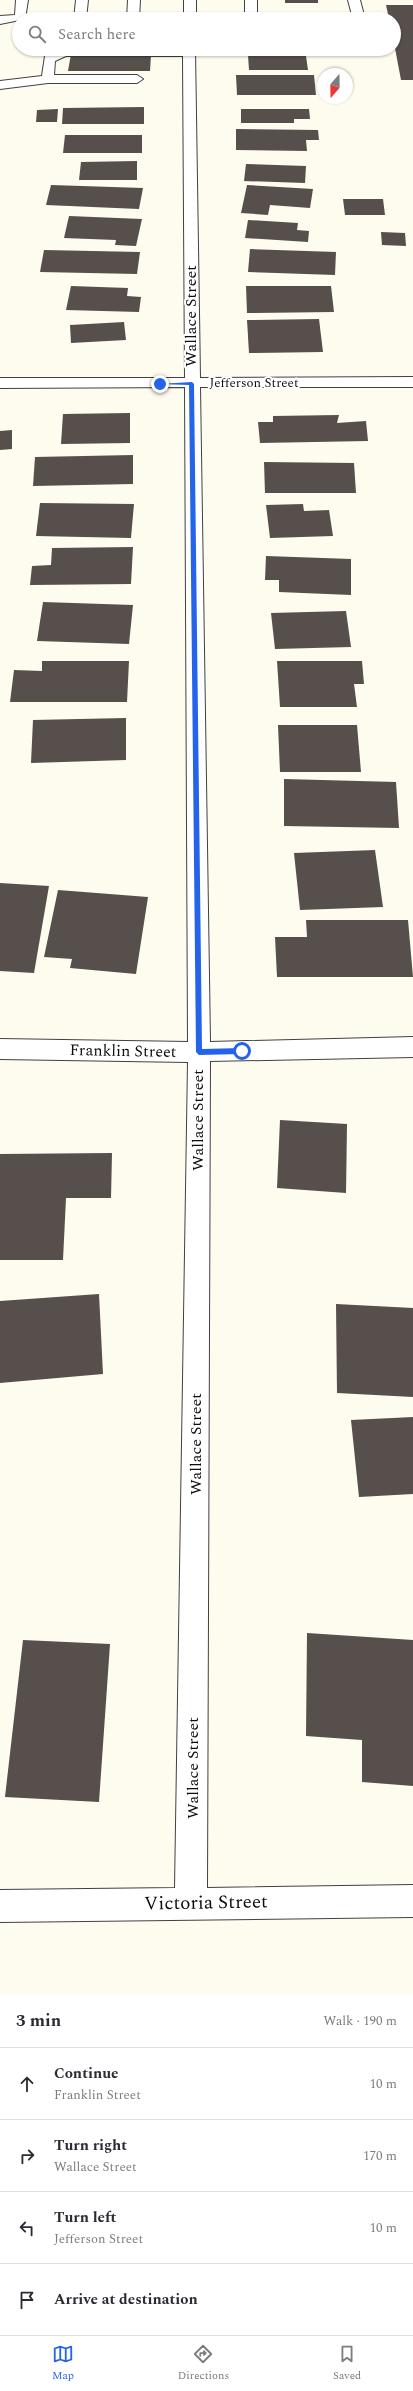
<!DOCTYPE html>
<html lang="en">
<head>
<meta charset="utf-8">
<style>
	:root { --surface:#fff; --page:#f2f2f3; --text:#2b2b33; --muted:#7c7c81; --line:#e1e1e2; --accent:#2563eb }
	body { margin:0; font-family:Spectral,serif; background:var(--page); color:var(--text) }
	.compass { position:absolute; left:317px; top:68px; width:36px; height:36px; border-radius:50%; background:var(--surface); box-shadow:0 1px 3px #0004; rotate:200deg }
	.stop { position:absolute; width:12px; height:12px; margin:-9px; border:3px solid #2563eb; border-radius:50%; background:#fff }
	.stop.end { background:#2563eb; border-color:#fff; box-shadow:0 1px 4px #0008 }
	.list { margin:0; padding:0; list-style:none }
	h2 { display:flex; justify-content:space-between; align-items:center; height:52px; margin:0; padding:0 16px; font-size:17px }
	h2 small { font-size:13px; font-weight:400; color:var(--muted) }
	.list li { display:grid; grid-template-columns:26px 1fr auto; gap:12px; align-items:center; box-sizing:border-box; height:72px; padding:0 16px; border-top:1px solid var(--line) }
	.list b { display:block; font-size:15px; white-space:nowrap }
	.list p { margin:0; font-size:13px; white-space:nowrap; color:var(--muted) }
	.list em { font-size:13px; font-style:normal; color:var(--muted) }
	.icon { flex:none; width:22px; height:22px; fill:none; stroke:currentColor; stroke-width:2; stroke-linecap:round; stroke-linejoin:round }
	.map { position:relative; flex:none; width:413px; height:1995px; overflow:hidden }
	.search { position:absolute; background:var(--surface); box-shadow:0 1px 3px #0004; left:12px; right:12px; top:12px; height:44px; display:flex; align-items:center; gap:10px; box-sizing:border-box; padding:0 14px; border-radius:22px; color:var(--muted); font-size:15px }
	.sheet { height:340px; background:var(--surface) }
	nav { display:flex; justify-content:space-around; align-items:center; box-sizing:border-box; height:56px; border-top:1px solid var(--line); background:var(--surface); font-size:11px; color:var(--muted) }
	nav a { display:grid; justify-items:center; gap:2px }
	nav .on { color:var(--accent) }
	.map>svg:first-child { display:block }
</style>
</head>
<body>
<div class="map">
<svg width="413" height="1995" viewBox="0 0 413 1995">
	<rect width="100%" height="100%" fill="#fefbef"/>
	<g fill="#564f4b">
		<rect x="285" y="0" width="33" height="3"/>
		<path d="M386,5H413V80H401L394,43V19H389Z"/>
		<path d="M292,50L293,56H306L308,70H249L248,55H257L256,51Z"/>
		<path d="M71,54L151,55L150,71H68Z"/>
		<path d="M236,75H314L316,95H237Z"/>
		<path d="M144,107V124H62L63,108Z"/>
		<path d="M58,109L57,122H36L37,110Z"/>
		<path d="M241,109H309L310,119H294V123H241Z"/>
		<path d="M236,129L318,130L319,140H306L307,151L236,150Z"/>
		<path d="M65,135H142V153H63Z"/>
		<path d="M137,161V180H79L81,162Z"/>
		<path d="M246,164L306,166L305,183L244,181Z"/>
		<path d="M51,185L143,188L139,209L46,205Z"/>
		<path d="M247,185L313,189L310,208L270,205L268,215L241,213Z"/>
		<path d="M343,199H383L385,215H345Z"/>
		<path d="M69,216L142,219L136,246L115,245L116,240L64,238Z"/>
		<path d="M248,220L298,223L297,230L309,231L308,242L245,238Z"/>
		<path d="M381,232L405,233L406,246L382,245Z"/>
		<path d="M250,249L336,252L335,275L248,272Z"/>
		<path d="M44,250L140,252L137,274L40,272Z"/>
		<path d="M71,286L128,288L127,296L141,297L139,312L66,310Z"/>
		<path d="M246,286H331L334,312L247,313Z"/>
		<path d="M319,319L323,352L249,353L247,320Z"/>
		<path d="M124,322L126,340L71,343L70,325Z"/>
		<path d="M130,413V443L61,444L63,414Z"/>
		<path d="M339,415L337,423L366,421L368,441L260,443L258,422H273V416Z"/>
		<path d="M12,430V449L0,450V431Z"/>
		<path d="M133,455V484L33,486L35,457Z"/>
		<path d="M264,462L354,463L356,493H265Z"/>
		<path d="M40,503L134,504L131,538L36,536Z"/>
		<path d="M303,504L304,511L329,510L333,536L270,538L266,505Z"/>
		<path d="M133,547L131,584L30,585L32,566L51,565L52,548Z"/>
		<path d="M266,556L351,559V595L279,592V580H265Z"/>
		<path d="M43,602L133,605L129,644L37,641Z"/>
		<path d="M346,611L351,647L275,649L271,613Z"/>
		<path d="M42,661H129L127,702H10L14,670L42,671Z"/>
		<path d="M277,661H362L364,684H354L357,707H280Z"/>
		<path d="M126,718V760L31,763L33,720Z"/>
		<path d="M278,725H357L361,772H280Z"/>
		<path d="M284,779L396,782L399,828L284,826Z"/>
		<path d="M375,850L383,907L300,910L294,853Z"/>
		<path d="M0,883L49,886L34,973L0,971Z"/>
		<path d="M58,890L148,897L136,974L70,968L72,959L44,957Z"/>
		<path d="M306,920H408L413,977H277L275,937H307Z"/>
		<path d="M280,1120L347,1124L346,1193L277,1188Z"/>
		<path d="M112,1153L111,1198H66L63,1260H0V1154Z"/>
		<path d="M99,1294L103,1374L0,1383V1301Z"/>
		<path d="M336,1304L413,1308V1397L337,1393Z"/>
		<path d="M413,1417V1494L359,1497L351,1420Z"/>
		<path d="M307,1633L413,1640V1786L362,1782V1740L306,1736Z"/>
		<path d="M23,1640L110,1644L99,1802L5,1797Z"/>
	</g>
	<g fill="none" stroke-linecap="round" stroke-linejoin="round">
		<g stroke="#414141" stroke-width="2">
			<g id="minor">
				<path d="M16,0H28L25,19L0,24V16L15,15Z"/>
				<path d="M76,0H88L86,19H74Z"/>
				<path d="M128,0H140L139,19H127Z"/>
				<rect x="184" y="0" width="12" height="19"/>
				<rect x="245" y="0" width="12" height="19"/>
				<path d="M348,0H360L365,19H353Z"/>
				<path d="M62,49H195L200,378L413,377V387H200L210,1042L413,1037V1057L210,1061L207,1888L413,1885V1917L0,1922V1890L175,1888L188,1062L0,1059V1039L188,1042L185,387L0,388V378H185L183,56H66L55,61L54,75H137L143,79L137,83H48L0,89V81L42,76L45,56Z"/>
			</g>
		</g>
		<use href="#minor" fill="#fff" fill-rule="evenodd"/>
	</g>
	<path fill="#2563eb" d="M192,382L194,384L202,1049L242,1048L245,1051L242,1054L199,1055L196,1052L189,385L158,384Z"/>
	<g text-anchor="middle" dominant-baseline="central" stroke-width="4" stroke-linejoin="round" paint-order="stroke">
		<g font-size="13" fill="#0e0e0e" stroke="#fff">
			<text x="254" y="383">Jefferson Street</text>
		</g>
		<g font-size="16" fill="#0e0e0e" stroke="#fff">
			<text transform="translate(191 316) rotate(-90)">Wallace Street</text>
			<text transform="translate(123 1051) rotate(1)">Franklin Street</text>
			<text transform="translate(198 1120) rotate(-90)">Wallace Street</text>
			<text transform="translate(196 1444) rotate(-90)">Wallace Street</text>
			<text transform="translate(193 1768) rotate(-90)">Wallace Street</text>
		</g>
		<g font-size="19" fill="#0e0e0e" stroke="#fff">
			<text transform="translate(206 1903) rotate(-1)">Victoria Street</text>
		</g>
	</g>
</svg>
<svg class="compass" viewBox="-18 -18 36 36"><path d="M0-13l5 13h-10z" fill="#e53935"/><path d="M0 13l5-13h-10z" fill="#7c7c81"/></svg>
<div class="stop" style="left:242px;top:1051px"></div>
<div class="stop end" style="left:160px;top:384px"></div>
<div class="search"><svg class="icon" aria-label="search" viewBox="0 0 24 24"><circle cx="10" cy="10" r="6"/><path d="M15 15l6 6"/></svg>Search here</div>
</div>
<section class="sheet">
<h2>3 min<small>Walk · 190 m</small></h2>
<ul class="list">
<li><svg class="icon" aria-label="ahead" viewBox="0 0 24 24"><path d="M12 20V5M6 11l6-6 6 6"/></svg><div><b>Continue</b><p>Franklin Street</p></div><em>10 m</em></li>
<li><svg class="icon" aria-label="right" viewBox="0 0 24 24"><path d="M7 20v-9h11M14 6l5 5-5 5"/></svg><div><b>Turn right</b><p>Wallace Street</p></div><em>170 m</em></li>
<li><svg class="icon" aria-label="left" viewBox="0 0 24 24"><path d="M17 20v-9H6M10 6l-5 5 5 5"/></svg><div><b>Turn left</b><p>Jefferson Street</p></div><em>10 m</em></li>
<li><svg class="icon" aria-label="arrive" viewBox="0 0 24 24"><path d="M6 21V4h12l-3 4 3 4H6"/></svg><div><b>Arrive at destination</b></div></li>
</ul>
</section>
<nav>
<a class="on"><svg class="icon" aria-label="map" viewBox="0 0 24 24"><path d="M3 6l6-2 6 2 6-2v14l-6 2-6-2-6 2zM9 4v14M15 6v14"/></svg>Map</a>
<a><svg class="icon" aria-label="directions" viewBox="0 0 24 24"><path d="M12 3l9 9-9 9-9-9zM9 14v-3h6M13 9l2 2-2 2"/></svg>Directions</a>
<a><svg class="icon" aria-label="saved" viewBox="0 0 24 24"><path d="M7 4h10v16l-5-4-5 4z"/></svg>Saved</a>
</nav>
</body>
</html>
